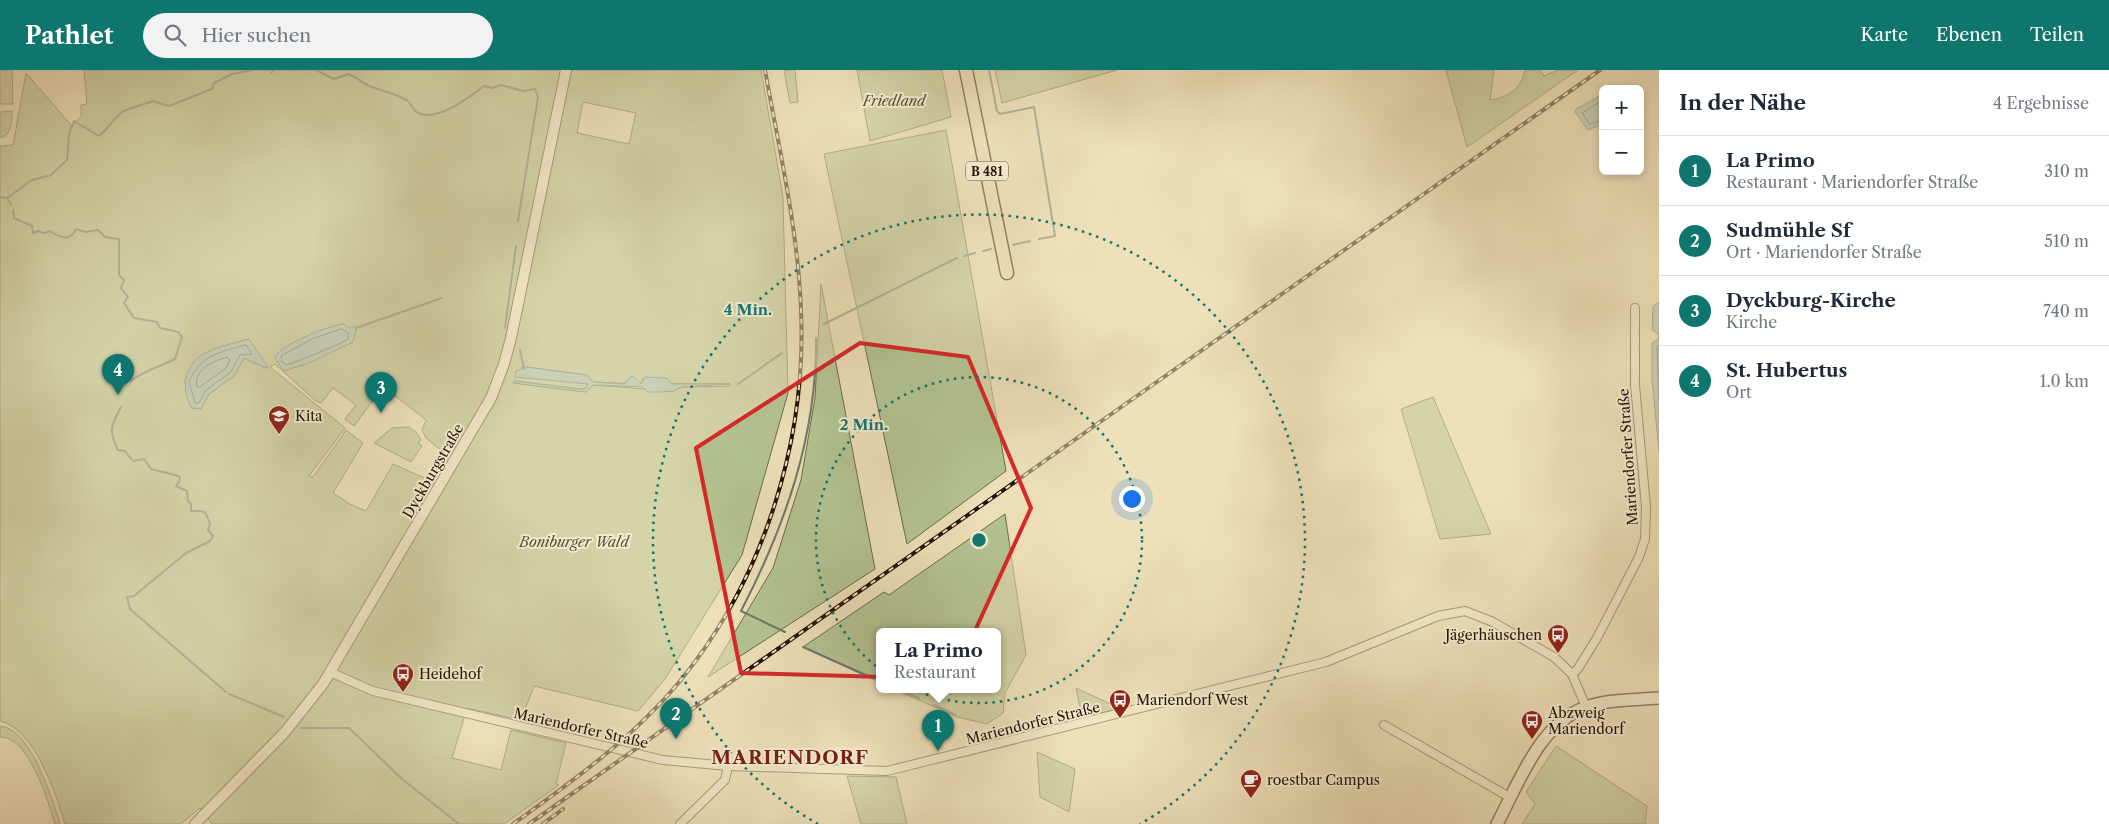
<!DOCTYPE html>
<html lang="de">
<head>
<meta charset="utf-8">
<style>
	:root { --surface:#fff; --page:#f2f2f3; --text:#1f2937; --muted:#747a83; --line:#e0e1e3; --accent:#0f766e }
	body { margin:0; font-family:"Libre Caslon Text",serif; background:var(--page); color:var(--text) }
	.controls { position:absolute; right:15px; top:15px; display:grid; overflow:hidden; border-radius:8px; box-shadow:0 2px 8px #0003 }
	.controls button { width:45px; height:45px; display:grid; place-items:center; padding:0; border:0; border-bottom:1px solid var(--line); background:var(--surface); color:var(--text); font:25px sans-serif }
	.you { position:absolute; left:1131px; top:428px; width:18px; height:18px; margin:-12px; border:4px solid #fff; border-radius:50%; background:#1a73e8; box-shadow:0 0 0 8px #1a73e833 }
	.badge { display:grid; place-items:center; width:32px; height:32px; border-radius:50%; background:var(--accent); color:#fff; font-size:16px; font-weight:700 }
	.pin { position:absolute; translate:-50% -41px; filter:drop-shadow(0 1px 2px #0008) }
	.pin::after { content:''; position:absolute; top:26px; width:18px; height:15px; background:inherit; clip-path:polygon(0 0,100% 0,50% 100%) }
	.popup { position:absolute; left:876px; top:558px; width:125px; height:65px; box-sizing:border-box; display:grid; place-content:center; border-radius:8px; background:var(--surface); filter:drop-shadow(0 1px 4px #0005); font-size:16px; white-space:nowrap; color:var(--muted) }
	.popup b { font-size:19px; color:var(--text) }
	.popup::after { content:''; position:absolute; left:50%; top:100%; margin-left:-10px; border:10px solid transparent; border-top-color:var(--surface) }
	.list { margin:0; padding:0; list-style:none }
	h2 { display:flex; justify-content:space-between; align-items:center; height:65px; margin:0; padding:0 20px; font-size:21px }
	h2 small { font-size:16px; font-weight:400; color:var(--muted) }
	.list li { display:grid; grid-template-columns:32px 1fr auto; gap:15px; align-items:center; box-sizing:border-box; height:70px; padding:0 20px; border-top:1px solid var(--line) }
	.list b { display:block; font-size:19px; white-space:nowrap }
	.list p { margin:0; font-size:16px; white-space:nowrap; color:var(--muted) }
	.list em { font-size:16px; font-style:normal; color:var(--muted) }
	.icon { flex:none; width:28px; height:28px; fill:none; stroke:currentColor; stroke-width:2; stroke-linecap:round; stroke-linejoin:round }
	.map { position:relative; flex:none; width:1659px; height:754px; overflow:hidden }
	header { display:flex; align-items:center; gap:30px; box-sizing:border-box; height:70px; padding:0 25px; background:var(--accent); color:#fff }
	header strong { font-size:24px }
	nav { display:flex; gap:28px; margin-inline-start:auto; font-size:18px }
	.search { width:350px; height:45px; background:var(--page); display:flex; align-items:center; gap:12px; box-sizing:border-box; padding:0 18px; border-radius:28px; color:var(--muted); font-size:19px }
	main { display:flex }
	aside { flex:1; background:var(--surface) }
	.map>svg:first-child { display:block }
</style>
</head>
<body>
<header>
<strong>Pathlet</strong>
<div class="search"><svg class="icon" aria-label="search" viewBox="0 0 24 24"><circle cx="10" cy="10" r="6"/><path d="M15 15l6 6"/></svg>Hier suchen</div>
<nav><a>Karte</a><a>Ebenen</a><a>Teilen</a></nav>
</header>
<main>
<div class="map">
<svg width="1659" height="754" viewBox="0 0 1659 754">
	<rect width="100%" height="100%" fill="#eee1ba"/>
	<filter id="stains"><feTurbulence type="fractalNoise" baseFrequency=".004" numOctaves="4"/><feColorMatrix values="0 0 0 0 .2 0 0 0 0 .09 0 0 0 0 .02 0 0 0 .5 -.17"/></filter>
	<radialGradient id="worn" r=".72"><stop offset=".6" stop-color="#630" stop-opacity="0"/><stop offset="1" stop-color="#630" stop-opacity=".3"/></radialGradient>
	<g fill="#b4c493" stroke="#6c6a4a" fill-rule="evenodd">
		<path d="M0,0H12L13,34H0Z"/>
		<path d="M84,0H761L783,127L788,323L742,485L665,609L638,641L534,616L521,650L467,638L452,688L501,700L511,660L566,673L556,714L559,715L504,754H212L200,738L181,754H65C56,724 35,659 0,651V76L13,75L26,3L72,56L81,46V35L87,34ZM583,32L636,43L629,74L577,63ZM249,269L266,298L244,288L235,305L209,324L201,339L184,312C197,279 218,278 249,269ZM275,294L316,331L321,333L333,318L356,335L345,349L354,356L380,321H389L426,350L422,360L426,368L447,385L429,410L393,394L366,441L350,434L333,423L363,373L346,360L313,407L309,406L345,358L270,297ZM526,297L586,305L594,312L641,314L643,308L672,314H730L729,316L682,317L673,321L593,315L586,322L514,313L515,311L579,319H585L589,314L521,298Z"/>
		<path d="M784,0H795L798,32L790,33Z"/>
		<path d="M857,0H942L951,47L870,71Z"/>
		<path d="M995,0H1117L1002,33Z"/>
		<path d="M1446,0H1494L1490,30C1508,28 1522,18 1525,0H1540L1544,6L1558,0H1578L1467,77Z"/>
		<path d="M12,41C12,52 12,65 0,68V42Z"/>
		<path d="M946,60L1006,401L907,474L824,84Z"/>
		<path d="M821,214L875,499L708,607L773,498L801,410L815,328Z"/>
		<path d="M1433,327L1491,464L1440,469L1401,339Z"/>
		<path d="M409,357L417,363L421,370L418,373L422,376L411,392L374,373L392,358Z"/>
		<path d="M1005,444L1026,585L1005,623L1003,643L987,654L957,647L896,620H997V562H879V612L803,577L884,522L889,525Z"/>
		<path d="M1076,618L1115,636L1113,640L1082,647Z"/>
		<path d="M0,656C31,658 52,729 60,754H55C48,731 29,666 0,667Z"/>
		<path d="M1556,676L1647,736L1645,754H1522L1535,734L1526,722Z"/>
		<path d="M1037,682L1075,699L1069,742L1040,727Z"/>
		<path d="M847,706L896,707L907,754H861Z"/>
	</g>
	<g fill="#9bbcb7" stroke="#6b786e">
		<path d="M1603,24V54L1588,60L1575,42L1576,39Z"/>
		<path d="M1659,232V381L1652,309V273L1659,268L1658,264L1652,260L1653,236Z"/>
		<path d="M344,254L349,258L355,256L356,260L353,272L309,293L284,301L275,288C277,276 330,255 344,254Z"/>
		<path d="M249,269L268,297L266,298L244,288L235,305L209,324L201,339L192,338C179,319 186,291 207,282C220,276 235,273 249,269Z"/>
		<path d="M526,297L586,305L594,312L625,314L630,307H634L641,314L645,307L667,308L672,314H730L682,317L673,321L661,322H648L643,317L593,315L586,322L513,313L514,311L579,319H585L588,314L515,307L516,301Z"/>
	</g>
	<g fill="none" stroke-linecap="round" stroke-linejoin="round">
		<g stroke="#60665c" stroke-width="1">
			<path d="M1603,30L1582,43L1590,54L1603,50"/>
			<path d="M342,259L348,263V269L337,275L293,293L286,295L282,292L281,286L312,269Z"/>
			<path d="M1659,274L1657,277L1659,328"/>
			<path d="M246,275L252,284L240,285L231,302L206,320L199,333H195L189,312C200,285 220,282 246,275Z"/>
			<path d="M227,287L230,290L226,298L200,317H197C193,299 214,291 227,287Z"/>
		</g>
		<g stroke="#6b786e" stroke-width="2">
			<path d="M291,0H295"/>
			<path d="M316,0L334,9L348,4C356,7 363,13 372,17C383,21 397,24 408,31C412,34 413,41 418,43C439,52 469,27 484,16L492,18L501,15L523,21L535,19L538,27L518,151"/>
			<path d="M989,0L997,41L1000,44L1034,37L1055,166L1039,169"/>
			<path d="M271,3L274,0"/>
			<path d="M0,127L7,128L32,110L51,105L67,90L69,64L74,51L99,66C108,59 113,49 122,42C127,39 145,34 153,31L169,36L212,19L214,13L232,4L254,0"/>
			<path d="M7,128L11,135"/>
			<path d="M13,140L14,148L32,156L33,163L38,161L44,163L50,161C59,167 70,173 76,159L85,162L98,160L105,167L119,169V205L124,210L121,218L128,227L124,233L134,248L157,252L160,258L178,262L182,267L175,289C159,297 145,300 131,311"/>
			<path d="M1013,175L1030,171"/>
			<path d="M983,181L991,179"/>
			<path d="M964,186L975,183"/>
			<path d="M824,254L957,188"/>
			<path d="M356,258L442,228"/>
			<path d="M505,258L516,176"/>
			<path d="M520,280L524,299"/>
			<path d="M738,314L782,283"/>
			<path d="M121,337C111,356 108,360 118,380L125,381L133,391L144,389L151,399L179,406L180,410L176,416L187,421L188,431L191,434V441C205,441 205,439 210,454L208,460L213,466L210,471L186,483L134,526L127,527L130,539L226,622"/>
			<path d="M785,562L741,541C785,456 817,366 816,268"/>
			<path d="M803,577L879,611"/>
			<path d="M900,620L919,628"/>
			<path d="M229,624L284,647"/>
			<path d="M934,635L956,645"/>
			<path d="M301,658H349L402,709L459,754"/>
		</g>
		<g stroke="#56452e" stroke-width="10">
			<g id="minor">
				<path d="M330,602L373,621L663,690L728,696L887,701L1326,592L1438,546L1465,541L1493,552L1554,587L1572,604L1586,637"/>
				<path d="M1572,604L1577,600L1597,568L1639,487L1645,469L1646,437L1635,315V238"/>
				<path d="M1384,655L1511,728"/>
				<path d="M680,754L725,710L728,696"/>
			</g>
		</g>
		<g stroke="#56452e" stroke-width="12">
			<path id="tertiary" d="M195,754L285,662L323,614L491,328L504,294L511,268L566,0"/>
		</g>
		<g stroke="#241100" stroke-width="14">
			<path id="secondary" d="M1497,754C1519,713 1539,654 1586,637C1609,629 1635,630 1659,628"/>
		</g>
		<g stroke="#241100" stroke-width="15">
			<path id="trunk" d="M966,0L1007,203"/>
		</g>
		<use href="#minor" stroke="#f4ecd2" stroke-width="8"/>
		<use href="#tertiary" stroke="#f4ecd2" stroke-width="10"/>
		<use href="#secondary" stroke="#f4ecd2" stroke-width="11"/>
		<use href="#trunk" stroke="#eee1ba" stroke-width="12"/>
		<g stroke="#241100" stroke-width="4">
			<g id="rail">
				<path d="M513,754C573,711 633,668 680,611C764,509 807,370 801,240C798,159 779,79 765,0"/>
				<path d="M529,754L1600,0"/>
				<path d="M543,754L563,739"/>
			</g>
		</g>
		<use href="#rail" stroke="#f4ecd2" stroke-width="2" stroke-dasharray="5.5" stroke-linecap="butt"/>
	</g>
	<path d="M0 0H1659V754H0ZM860,273L968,287L1031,438L953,609L741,603L696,378Z" fill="#eee1ba" fill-opacity=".55" fill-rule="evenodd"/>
	<path fill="none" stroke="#d62828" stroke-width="4" stroke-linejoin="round" d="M860,273L968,287L1031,438L953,609L741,603L696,378Z"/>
	<g fill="none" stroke="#0f766e" stroke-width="2.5" stroke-dasharray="2.5 5">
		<circle cx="979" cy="470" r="163"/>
		<path d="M818 754A326 326 0 1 1 1140 754"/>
	</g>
	<defs>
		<g id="school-pin" transform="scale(1.125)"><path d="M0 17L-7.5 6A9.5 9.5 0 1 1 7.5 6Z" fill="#8f2418" stroke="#f4ecd2"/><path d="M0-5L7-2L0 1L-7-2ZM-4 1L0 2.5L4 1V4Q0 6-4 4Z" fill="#fff"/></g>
		<g id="bus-pin" transform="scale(1.125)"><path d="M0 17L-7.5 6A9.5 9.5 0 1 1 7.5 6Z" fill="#8f2418" stroke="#f4ecd2"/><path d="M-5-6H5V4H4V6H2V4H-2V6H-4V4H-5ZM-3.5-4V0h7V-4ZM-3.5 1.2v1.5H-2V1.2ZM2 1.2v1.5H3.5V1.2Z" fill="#fff"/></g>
		<g id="cafe-pin" transform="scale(1.125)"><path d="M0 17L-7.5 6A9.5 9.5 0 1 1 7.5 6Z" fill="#8f2418" stroke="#f4ecd2"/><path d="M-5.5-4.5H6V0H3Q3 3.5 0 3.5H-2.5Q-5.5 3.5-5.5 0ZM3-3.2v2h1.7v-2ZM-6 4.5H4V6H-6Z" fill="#fff"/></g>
	</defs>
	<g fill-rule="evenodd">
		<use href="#school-pin" x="279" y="346"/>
		<use href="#bus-pin" x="1558" y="565"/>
		<use href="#bus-pin" x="403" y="604"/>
		<use href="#bus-pin" x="1120" y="630"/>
		<use href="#bus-pin" x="1532" y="651"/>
		<use href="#cafe-pin" x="1251" y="710"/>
	</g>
	<g text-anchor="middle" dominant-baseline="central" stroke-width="4" stroke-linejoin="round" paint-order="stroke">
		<rect fill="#f4ecd2" stroke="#62533f" stroke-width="1" x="966" y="91.5" width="42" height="19" rx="4"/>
		<g font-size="12" font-weight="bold" fill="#241100">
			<text x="987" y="101">B 481</text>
		</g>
		<g font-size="14" font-style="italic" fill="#565033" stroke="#f4ecd2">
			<text x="894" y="31">Friedland</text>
			<text x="574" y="472">Boniburger Wald</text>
		</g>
		<g font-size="14" fill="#241100" stroke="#f4ecd2" text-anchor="start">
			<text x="295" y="346">Kita</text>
			<text x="1542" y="565" text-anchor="end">Jägerhäuschen</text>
			<text x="419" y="604">Heidehof</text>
			<text x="1136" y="630">Mariendorf West</text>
			<text x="1548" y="643">Abzweig<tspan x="1548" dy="16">Mariendorf</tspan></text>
			<text x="1267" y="710">roestbar Campus</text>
		</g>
		<g font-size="14" fill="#241100" stroke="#f4ecd2">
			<text transform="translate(1628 387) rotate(-94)">Mariendorfer Straße</text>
			<text transform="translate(433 401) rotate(-60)">Dyckburgstraße</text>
			<text transform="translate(1033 653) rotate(-14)">Mariendorfer Straße</text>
			<text transform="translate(581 658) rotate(13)">Mariendorfer Straße</text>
		</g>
		<g font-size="19" font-weight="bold" letter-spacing="1" fill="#7a1f14" stroke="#f4ecd2">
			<text x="790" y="687">MARIENDORF</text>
		</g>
	</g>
	<circle cx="979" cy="470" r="8" fill="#0f766e" stroke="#f4ecd2" stroke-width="2.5"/>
	<g font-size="15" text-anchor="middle" font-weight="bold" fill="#0f766e" stroke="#f4ecd2" stroke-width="4" stroke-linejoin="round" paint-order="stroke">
		<text x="748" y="245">4 Min.</text>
		<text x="864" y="360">2 Min.</text>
	</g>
	<rect width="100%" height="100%" filter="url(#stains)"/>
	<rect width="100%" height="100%" fill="url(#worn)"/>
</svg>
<div class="controls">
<button>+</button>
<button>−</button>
</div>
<div class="you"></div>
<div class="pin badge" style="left:938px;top:681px">1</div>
<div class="popup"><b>La Primo</b>Restaurant</div>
<div class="pin badge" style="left:676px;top:669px">2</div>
<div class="pin badge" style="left:381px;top:343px">3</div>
<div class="pin badge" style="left:118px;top:325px">4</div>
</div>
<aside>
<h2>In der Nähe<small>4 Ergebnisse</small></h2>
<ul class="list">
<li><span class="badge">1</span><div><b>La Primo</b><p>Restaurant · Mariendorfer Straße</p></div><em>310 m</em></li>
<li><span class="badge">2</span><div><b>Sudmühle Sf</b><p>Ort · Mariendorfer Straße</p></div><em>510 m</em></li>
<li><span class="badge">3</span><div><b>Dyckburg-Kirche</b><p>Kirche</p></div><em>740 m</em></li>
<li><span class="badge">4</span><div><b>St. Hubertus</b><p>Ort</p></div><em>1.0 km</em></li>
</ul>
</aside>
</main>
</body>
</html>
